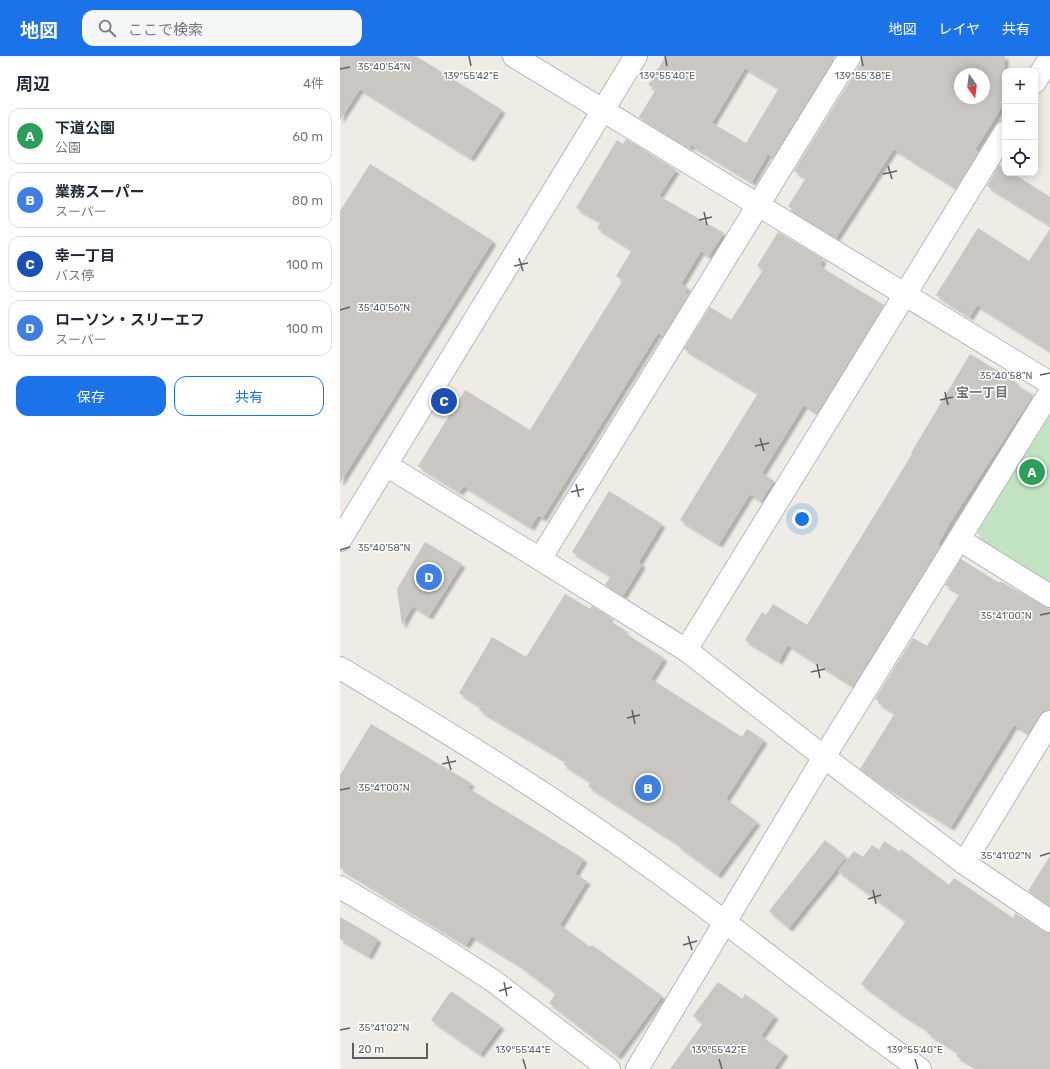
<!DOCTYPE html>
<html lang="ja">
<head>
<meta charset="utf-8">
<style>
	:root { --surface:#fff; --page:#f6f6f7; --text:#1f2937; --muted:#747a83; --line:#e0e1e3; --accent:#1a73e8 }
	body { margin:0; font-family:Rubik,"Noto Sans JP",sans-serif; background:var(--page); color:var(--text) }
	.controls { position:absolute; right:12px; top:12px; display:grid; overflow:hidden; border-radius:8px; box-shadow:0 2px 10px #0003 }
	.controls button { width:36px; height:36px; display:grid; place-items:center; padding:0; border:0; border-bottom:1px solid var(--line); background:var(--surface); color:var(--text); font:20px sans-serif }
	.compass { position:absolute; left:614px; top:12px; width:36px; height:36px; border-radius:50%; background:var(--surface); box-shadow:0 2px 10px #0003; rotate:166deg }
	.scale { position:absolute; left:12px; bottom:10px; width:76px; box-sizing:border-box; padding-left:4px; border:2px solid #5c6064; border-top:0; font-size:11px; line-height:14px; white-space:nowrap; color:#5c6064; -webkit-text-stroke:3px #fff; paint-order:stroke }
	.you { position:absolute; left:462px; top:463px; width:14px; height:14px; margin:-10px; border:3px solid #fff; border-radius:50%; background:#1a73e8; box-shadow:0 0 0 6px #1a73e833 }
	.badge { display:grid; place-items:center; width:26px; height:26px; border-radius:50%; background:var(--accent); color:#fff; font-size:13px; font-weight:700 }
	.pin { position:absolute; translate:-50% -50%; border:2px solid #fff; box-shadow:0 1px 4px #0006 }
	.list { margin:0; padding:0; list-style:none }
	h2 { display:flex; justify-content:space-between; align-items:center; height:52px; margin:0; padding:0 16px; font-size:17px }
	h2 small { font-size:13px; font-weight:400; color:var(--muted) }
	.list li { display:grid; grid-template-columns:26px 1fr auto; gap:12px; align-items:center; box-sizing:border-box; height:56px; margin:0 8px 8px; padding:0 8px; border:1px solid var(--line); border-radius:12px }
	.list b { display:block; font-size:15px; white-space:nowrap }
	.list p { margin:0; font-size:13px; white-space:nowrap; color:var(--muted) }
	.list em { font-size:13px; font-style:normal; color:var(--muted) }
	.actions { display:flex; gap:8px; padding:12px 16px }
	.actions a { flex:1; padding:9px 0; border:1px solid var(--accent); border-radius:12px; text-align:center; font-size:14px; color:var(--accent) }
	.actions .main { background:var(--accent); color:#fff }
	.icon { flex:none; width:22px; height:22px; fill:none; stroke:currentColor; stroke-width:2; stroke-linecap:round; stroke-linejoin:round }
	.map { position:relative; flex:none; width:710px; height:1013px; overflow:hidden }
	header { display:flex; align-items:center; gap:24px; box-sizing:border-box; height:56px; padding:0 20px; background:var(--accent); color:#fff }
	header strong { font-size:19px }
	nav { display:flex; gap:22px; margin-inline-start:auto; font-size:14px }
	.search { width:280px; height:36px; background:var(--page); display:flex; align-items:center; gap:10px; box-sizing:border-box; padding:0 14px; border-radius:12px; color:var(--muted); font-size:15px }
	main { display:flex }
	aside { flex:1; background:var(--surface) }
	.map>svg:first-child { display:block }
</style>
</head>
<body>
<header>
<strong>地図</strong>
<div class="search"><svg class="icon" aria-label="search" viewBox="0 0 24 24"><circle cx="10" cy="10" r="6"/><path d="M15 15l6 6"/></svg>ここで検索</div>
<nav><a>地図</a><a>レイヤ</a><a>共有</a></nav>
</header>
<main>
<aside>
<h2>周辺<small>4件</small></h2>
<ul class="list">
<li><span class="badge" style="background:#2e9e5b">A</span><div><b>下道公園</b><p>公園</p></div><em>60 m</em></li>
<li><span class="badge" style="background:#3f7fe0">B</span><div><b>業務スーパー</b><p>スーパー</p></div><em>80 m</em></li>
<li><span class="badge" style="background:#1a4fb4">C</span><div><b>幸一丁目</b><p>バス停</p></div><em>100 m</em></li>
<li><span class="badge" style="background:#3f7fe0">D</span><div><b>ローソン・スリーエフ</b><p>スーパー</p></div><em>100 m</em></li>
</ul>
<div class="actions"><a class="main">保存</a><a>共有</a></div>
</aside>
<div class="map">
<svg width="710" height="1013" viewBox="0 0 710 1013">
	<defs>
		<filter id="shadow"><feDropShadow dx="3.5" dy="3.5" stdDeviation="1" flood-color="#0004"/></filter>
	</defs>
	<rect width="100%" height="100%" fill="#eeece4"/>
	<path fill="#c2e4c2" d="M710,357V532L641,489L638,475Z"/>
	<g fill="#cac7c2" fill-rule="evenodd" filter="url(#shadow)">
		<path d="M0,0H76L162,54L131,102L20,33L0,64Z"/>
		<path d="M326,0H495L433,101L428,98L412,126L351,89L350,92L299,61L316,33L308,29ZM405,12L439,32L406,87L372,67Z"/>
		<path d="M522,0H665V46L635,94L638,96L616,132L554,93L496,182L451,155L452,153L448,150L466,122L454,115L521,7ZM620,18H644V42H620Z"/>
		<path d="M286,83L336,114L319,140L384,177L369,200L361,195L341,228L348,232L345,236L349,238L323,280L318,277L203,462L198,459L191,471L124,430L120,436L78,410L125,334L190,374L283,224L276,220L292,194L257,172L261,166L236,152L277,84L283,88Z"/>
		<path d="M30,108L153,185L0,427V155Z"/>
		<path d="M659,109L665,113V117H672L710,141V169L647,130Z"/>
		<path d="M638,172L689,205L710,173V295L637,249L630,261L596,239Z"/>
		<path d="M438,176L483,203L480,209L484,213L544,249L477,357L464,349L422,417L434,425L421,445L410,438L379,488L340,464L418,337L344,293L370,251L391,264L423,214L417,210Z"/>
		<path d="M630,298L676,326L675,328L693,339L611,465L598,489L600,490L513,630L448,589L439,605L405,584L422,556L426,559L433,548L467,569L572,398L571,397Z"/>
		<path d="M269,435L322,468L299,506L302,509L283,540L265,529L271,520L232,496Z"/>
		<path d="M85,486L122,508L89,560L73,550L62,569L57,533Z"/>
		<path d="M621,503L659,527L660,525L710,553V654L704,655L700,659L688,677L674,669L611,771L537,725L520,713L555,657L538,647L539,645L535,643L573,582L587,590L620,537L605,529Z"/>
		<path d="M225,538L250,553L252,550L270,561L268,564L285,574L283,576L324,602L311,623L402,681L407,673L424,684L386,743L417,766L378,819L337,789L338,788L248,730L251,726L223,708L226,705L139,654L141,651L119,637L152,581L186,601Z"/>
		<path d="M31,668L131,727L128,732L244,803L235,818L247,825L220,869L250,891L252,889L322,940L278,1000L209,947L216,937L176,907L132,880L126,889L0,812V719Z"/>
		<path d="M485,784L506,801L449,872L429,855Z"/>
		<path d="M544,785L560,796L561,793L609,829L614,822L673,862L675,857L703,875L710,877V1013H639L616,1000L618,996L587,977L589,975L559,956L521,928L566,865L498,815L514,795L523,801L532,789L539,794Z"/>
		<path d="M710,800V850L688,835Z"/>
		<path d="M0,861L38,883L29,900L0,883Z"/>
		<path d="M378,926L402,943L405,938L435,960L421,980L445,997L434,1013H330L363,967L353,960Z"/>
		<path d="M111,935L161,970L140,998L91,964Z"/>
	</g>
	<g fill="none" stroke-linecap="round" stroke-linejoin="round">
		<g stroke="#b5b7bb" stroke-width="24">
			<g id="minor">
				<path d="M174,0L710,327"/>
				<path d="M695,26L710,2"/>
				<path d="M46,409L200,503L346,594L484,701L624,807L710,865"/>
				<path d="M0,484L296,0"/>
				<path d="M620,484L710,540"/>
				<path d="M200,503L510,0"/>
				<path d="M346,594L665,76"/>
				<path d="M0,612C104,674 206,736 305,807C398,873 486,947 580,1013"/>
				<path d="M624,807L710,666"/>
				<path d="M0,831L96,888L152,924L269,1013"/>
				<path d="M297,1013L484,701L710,336"/>
			</g>
		</g>
		<use href="#minor" stroke="#fff" stroke-width="22"/>
	</g>
	<path fill="none" stroke="#5c6064" stroke-width="1.5" d="M129,0L131,10M325,0L327,10M521,0L523,10M0,13L10,11M548,110L552,123M543,118L557,115M364,156L367,169M359,164L372,161M179,202L183,215M174,210L188,207M0,254L10,251M700,319L710,317M605,336L608,349M600,344L613,341M420,382L424,395M415,390L429,387M236,428L239,441M231,436L244,433M0,494L10,491M700,559L710,557M477,608L480,622M471,616L485,613M292,654L295,668M287,662L300,659M107,700L111,714M102,708L116,705M0,734L10,732M700,800L710,797M533,834L536,848M528,843L541,839M348,880L352,894M343,889L357,885M164,926L167,940M159,935L172,931M0,974L10,972M183,1003L186,1013M379,1003L382,1013M575,1003L578,1013"/>
	<g text-anchor="middle" dominant-baseline="central" stroke-width="3" stroke-linejoin="round" paint-order="stroke">
		<g font-size="13" font-weight="bold" fill="#6d7276" stroke="#fff">
			<text x="642" y="336">宝一丁目</text>
		</g>
	</g>
	<g font-size="10" text-anchor="middle" fill="#5c6064" stroke="#fff" stroke-width="3" stroke-linejoin="round" paint-order="stroke">
		<text x="44" y="14">35°40'54"N</text>
		<text x="523" y="23">139°55'38"E</text>
		<text x="131" y="23">139°55'42"E</text>
		<text x="327" y="23">139°55'40"E</text>
		<text x="44" y="255">35°40'56"N</text>
		<text x="666" y="323">35°40'58"N</text>
		<text x="44" y="495">35°40'58"N</text>
		<text x="666" y="563">35°41'00"N</text>
		<text x="44" y="735">35°41'00"N</text>
		<text x="666" y="803">35°41'02"N</text>
		<text x="44" y="975">35°41'02"N</text>
		<text x="183" y="997">139°55'44"E</text>
		<text x="379" y="997">139°55'42"E</text>
		<text x="575" y="997">139°55'40"E</text>
	</g>
</svg>
<div class="controls">
<button>+</button>
<button>−</button>
<button><svg class="icon" aria-label="locate" viewBox="0 0 24 24"><circle cx="12" cy="12" r="6"/><path d="M12 2v4M12 18v4M2 12h4M18 12h4"/></svg></button>
</div>
<svg class="compass" viewBox="-18 -18 36 36"><path d="M0-13l5 13h-10z" fill="#e53935"/><path d="M0 13l5-13h-10z" fill="#747a83"/></svg>
<div class="scale">20 m</div>
<div class="you"></div>
<div class="pin badge" style="left:692px;top:416px;background:#2e9e5b">A</div>
<div class="pin badge" style="left:308px;top:732px;background:#3f7fe0">B</div>
<div class="pin badge" style="left:104px;top:345px;background:#1a4fb4">C</div>
<div class="pin badge" style="left:89px;top:521px;background:#3f7fe0">D</div>
</div>
</main>
</body>
</html>
